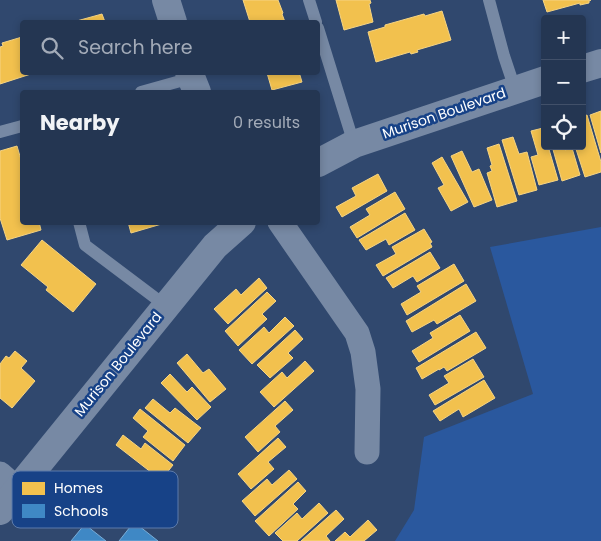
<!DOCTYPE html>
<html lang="en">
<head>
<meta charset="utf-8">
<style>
	:root { --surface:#243652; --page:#2c3e59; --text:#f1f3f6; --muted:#a3abb8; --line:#415069 }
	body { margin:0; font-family:Poppins,sans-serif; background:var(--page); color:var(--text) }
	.controls { position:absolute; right:15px; top:15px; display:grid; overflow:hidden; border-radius:5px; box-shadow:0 2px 8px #0003 }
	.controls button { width:45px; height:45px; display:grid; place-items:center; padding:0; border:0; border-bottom:1px solid var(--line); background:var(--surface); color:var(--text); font:25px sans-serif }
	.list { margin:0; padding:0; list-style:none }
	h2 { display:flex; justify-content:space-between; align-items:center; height:65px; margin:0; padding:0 20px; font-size:21px }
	h2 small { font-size:16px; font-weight:400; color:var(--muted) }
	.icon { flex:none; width:28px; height:28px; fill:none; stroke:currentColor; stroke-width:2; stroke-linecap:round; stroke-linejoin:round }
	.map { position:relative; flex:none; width:601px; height:541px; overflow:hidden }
	.search { position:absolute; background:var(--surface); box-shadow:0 2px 8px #0003; left:20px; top:20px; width:300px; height:55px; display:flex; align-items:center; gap:12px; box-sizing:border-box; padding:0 18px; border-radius:5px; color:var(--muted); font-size:19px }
	.panel { position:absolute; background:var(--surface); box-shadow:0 2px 8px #0003; left:20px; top:90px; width:300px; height:135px; border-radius:5px }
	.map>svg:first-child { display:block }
</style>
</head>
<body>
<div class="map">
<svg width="601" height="541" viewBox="0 0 601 541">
	<rect width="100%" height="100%" fill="#30486e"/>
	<path fill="#2a589e" d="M601,227V541H395L414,510L424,437L533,394L490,247Z"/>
	<g fill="#f2c14e" stroke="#f6d483">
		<path d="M243,0H278L283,13L282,14L285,22H250Z"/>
		<path d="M336,0H370L371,3L369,4L373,22L344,30Z"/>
		<path d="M543,0H591L589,1V3L580,5V3L547,12Z"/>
		<path d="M442,11L451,40L417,50L418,52L411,54L410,52L376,62L368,32L385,27V25L424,14L425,16Z"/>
		<path d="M102,14L105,22H73Z"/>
		<path d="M22,37V72H37L0,84V47L3,46L2,43Z"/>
		<path d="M264,72H299L302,82L272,90L267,73Z"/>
		<path d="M601,111V153L590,115Z"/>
		<path d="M587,115L601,162V172L585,177L575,146H582V117Z"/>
		<path d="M543,128L545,146H548L558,180L539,185L531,157L538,155L531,131Z"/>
		<path d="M513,137L519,154L527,152L537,190L519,195L502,140Z"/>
		<path d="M499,144L517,201L497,207L487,173L492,171L490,166L492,165L487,148Z"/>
		<path d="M17,146L22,163V222H39L41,230L7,240L0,218V151Z"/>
		<path d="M552,146H564L565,150L572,148L580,175L562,181Z"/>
		<path d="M462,151L472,172L479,169L492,200L474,207L451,156Z"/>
		<path d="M442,157L468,202L451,211L438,188L444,185L432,163Z"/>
		<path d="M378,174L387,191L342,217L336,207L356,196L352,188Z"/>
		<path d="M395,192L405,209L357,238L350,227L370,215L366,209Z"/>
		<path d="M405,213L415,230L389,245L386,239L366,250L359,240Z"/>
		<path d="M128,222H165V223L131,233Z"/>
		<path d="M424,229L432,242L430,243L432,247L383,276L376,265L396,254L392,247Z"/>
		<path d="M42,240L96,284L73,312L46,290L48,287L21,265Z"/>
		<path d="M430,252L440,268L417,282L413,276L393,288L386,278Z"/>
		<path d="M454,264L464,281L407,315L401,304L421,292L417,286Z"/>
		<path d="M259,278L267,288L228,324L214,309L236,289L241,295Z"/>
		<path d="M466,284L476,301L437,324L434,320L412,332L406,321Z"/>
		<path d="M267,292L276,301L262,314L267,319L238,346L225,331Z"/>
		<path d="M460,315L470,331L419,362L412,351L433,338L430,333Z"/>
		<path d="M285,317L294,326L252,364L239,350L264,327L269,333Z"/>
		<path d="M295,330L303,339L288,353L293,358L270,378L257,365Z"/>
		<path d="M476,332L486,348L447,371L444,367L439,370V369L422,379L416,368Z"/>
		<path d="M15,351L27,361L21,368L35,381L12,408L0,398V364L6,356L9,358Z"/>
		<path d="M187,354L203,373L209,369L226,389L210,402L177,363Z"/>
		<path d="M473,359L484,377L435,405L429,395L449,383L444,376Z"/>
		<path d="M305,361L314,371L274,407L260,392L282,372L287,378Z"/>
		<path d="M170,374L187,392L192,387L211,407L197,420L161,383Z"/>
		<path d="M484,380L495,398L463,417L459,409L440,421L433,411Z"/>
		<path d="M153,399L170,413L175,408L201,428L188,443L145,408Z"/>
		<path d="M285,401L293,410L275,426L280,432L258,452L245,437Z"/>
		<path d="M140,409L185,445L173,461L143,437L148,431L133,418Z"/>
		<path d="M123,435L141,449L145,443L173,465L161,480L116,445Z"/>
		<path d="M278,438L286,447L268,462L274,469L251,489L238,474Z"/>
		<path d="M289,470L297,479L255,516L242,501L267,479L272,485Z"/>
		<path d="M298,482L306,491L293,504L298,509L269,536L255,521Z"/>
		<path d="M319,503L328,513L297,541H283L275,533L297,513L302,519Z"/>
		<path d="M336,510L344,519L326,536L330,541H301Z"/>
		<path d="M368,520L377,530L364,541H335L345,532L350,537Z"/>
	</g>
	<g fill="#3f88c5" stroke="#79acd6">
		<path d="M134,522L158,541H119Z"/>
		<path d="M85,524L92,530L106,541H71Z"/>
	</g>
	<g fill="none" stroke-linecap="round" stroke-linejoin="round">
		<g stroke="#7789a4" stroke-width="12">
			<path d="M309,0L316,22"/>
			<path d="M489,0L504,56L515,89"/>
			<path d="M318,28L354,144"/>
			<path d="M141,92L191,78"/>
			<path d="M0,132L22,126"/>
			<path d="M79,222L85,245L166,306"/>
		</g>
		<g stroke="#7789a4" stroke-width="25">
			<path d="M280,222L357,333L363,352L368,389L367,452"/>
			<path d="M0,474L17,489"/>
		</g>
		<g stroke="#7789a4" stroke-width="28">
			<path d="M166,0L173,22"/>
			<path d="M582,69L601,63"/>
			<path d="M189,72L197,92"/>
			<path d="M318,163L354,144L545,80"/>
			<path d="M0,511L215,246L242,222"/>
		</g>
	</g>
	<g text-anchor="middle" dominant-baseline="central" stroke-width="5" stroke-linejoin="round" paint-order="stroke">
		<g font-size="14" fill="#fff" stroke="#174287">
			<text transform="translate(444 113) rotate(-19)">Murison Boulevard</text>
			<text transform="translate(118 364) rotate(-51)">Murison Boulevard</text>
		</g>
	</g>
	<rect x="12" y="471" width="166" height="57" rx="8" fill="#174287" stroke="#5d7bab" stroke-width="1"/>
	<rect x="22" y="482" width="23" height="13" fill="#f2c14e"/>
	<rect x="22" y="504" width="23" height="14" fill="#3f88c5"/>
	<g font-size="14" fill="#fff">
		<text x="54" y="493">Homes</text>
		<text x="54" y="516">Schools</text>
	</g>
</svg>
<div class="controls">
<button>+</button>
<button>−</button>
<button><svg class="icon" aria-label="locate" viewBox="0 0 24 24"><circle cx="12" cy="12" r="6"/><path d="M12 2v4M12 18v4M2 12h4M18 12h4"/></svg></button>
</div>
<div class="search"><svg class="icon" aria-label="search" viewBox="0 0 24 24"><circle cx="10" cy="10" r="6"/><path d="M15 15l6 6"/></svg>Search here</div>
<section class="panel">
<h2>Nearby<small>0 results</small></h2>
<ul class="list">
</ul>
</section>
</div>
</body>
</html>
